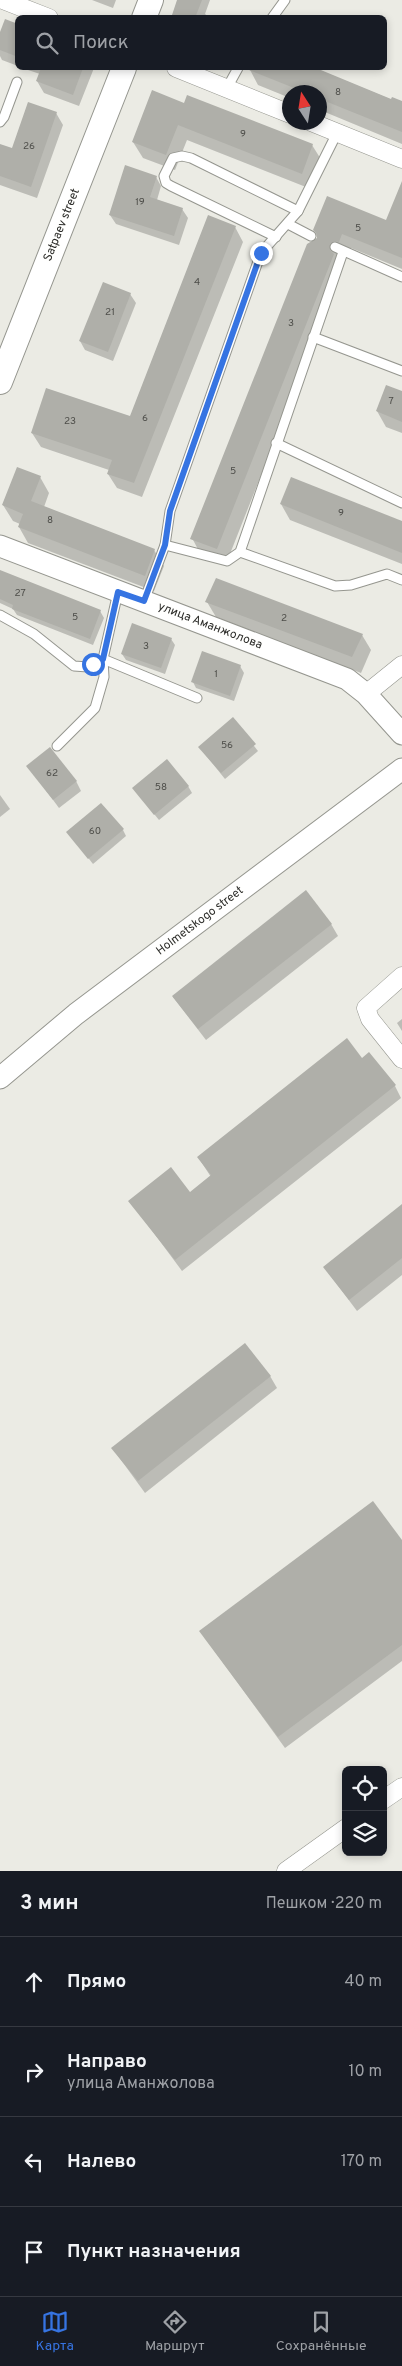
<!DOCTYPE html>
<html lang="ru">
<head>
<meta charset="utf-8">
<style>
	:root { --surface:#171b24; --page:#242831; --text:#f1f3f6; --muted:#9ea1a6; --line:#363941; --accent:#3674e2 }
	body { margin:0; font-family:Overpass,sans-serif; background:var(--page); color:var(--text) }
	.controls { position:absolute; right:15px; bottom:15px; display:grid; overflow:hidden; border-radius:8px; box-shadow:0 2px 8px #0003 }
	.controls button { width:45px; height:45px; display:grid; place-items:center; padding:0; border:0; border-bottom:1px solid var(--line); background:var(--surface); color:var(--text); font:25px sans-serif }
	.compass { position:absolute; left:282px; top:85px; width:45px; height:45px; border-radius:50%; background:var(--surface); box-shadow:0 2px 8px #0003; rotate:348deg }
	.stop { position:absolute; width:15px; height:15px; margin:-11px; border:4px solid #3674e2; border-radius:50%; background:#fff }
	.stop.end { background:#3674e2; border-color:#fff; box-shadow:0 1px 5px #0008 }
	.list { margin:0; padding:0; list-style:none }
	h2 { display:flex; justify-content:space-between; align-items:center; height:65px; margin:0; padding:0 20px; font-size:21px }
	h2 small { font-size:16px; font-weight:400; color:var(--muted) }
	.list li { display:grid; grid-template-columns:32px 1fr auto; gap:15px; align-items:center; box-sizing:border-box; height:90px; padding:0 20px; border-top:1px solid var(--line) }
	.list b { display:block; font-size:19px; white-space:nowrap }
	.list p { margin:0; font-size:16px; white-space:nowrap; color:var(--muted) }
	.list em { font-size:16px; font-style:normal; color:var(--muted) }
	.icon { flex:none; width:28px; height:28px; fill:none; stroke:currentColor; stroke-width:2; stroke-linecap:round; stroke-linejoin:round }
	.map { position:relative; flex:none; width:402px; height:1871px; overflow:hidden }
	.search { position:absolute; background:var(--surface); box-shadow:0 2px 8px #0003; left:15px; right:15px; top:15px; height:55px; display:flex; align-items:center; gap:12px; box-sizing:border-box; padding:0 18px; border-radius:8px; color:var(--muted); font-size:19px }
	.sheet { height:425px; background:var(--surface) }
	nav { display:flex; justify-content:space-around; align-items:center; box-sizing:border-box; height:70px; border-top:1px solid var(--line); background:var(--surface); font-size:14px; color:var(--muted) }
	nav a { display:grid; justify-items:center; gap:2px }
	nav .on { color:var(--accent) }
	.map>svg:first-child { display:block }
</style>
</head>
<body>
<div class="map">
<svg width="402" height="1871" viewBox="0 0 402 1871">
	<rect width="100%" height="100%" fill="#ebebe4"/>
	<g fill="#0003">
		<path d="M92,0H116L113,8Z"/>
		<path d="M178,0H210L205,14L210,18H172Z"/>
		<path d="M18,26V66L2,60L0,56V35Z"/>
		<path d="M22,68H94L79,106L44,93L37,81L40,74Z"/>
		<path d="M249,68H314L402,104V144L320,110V92H290V98L258,85Z"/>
		<path d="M185,104L312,145L322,161L311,189L187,140L175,170L143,158L133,142Z"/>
		<path d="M56,113L63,125L37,198L0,185V146L12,150Z"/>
		<path d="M156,177L161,186L157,200L182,209L188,218L179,245L116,224L110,215Z"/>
		<path d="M402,202V269L351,248L347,257H339L338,262L342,270L226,564L200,553L192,538L318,239L386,221Z"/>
		<path d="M209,217L235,227L243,242L142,497L117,488L108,474L109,470L41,447L32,433L130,418Z"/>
		<path d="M130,294L136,303L113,361L85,350L80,341Z"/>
		<path d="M402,393V433L386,427L377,411Z"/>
		<path d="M40,477L49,493L44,507L154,550L164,566L154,591L28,543L19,527L20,524L13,521L3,505Z"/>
		<path d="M281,504L402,524V564L290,520Z"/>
		<path d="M0,571L100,611L104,618L93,645L17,615L13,609L0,603Z"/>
		<path d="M207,602L362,635L371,650L361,673L216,617Z"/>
		<path d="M171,639L175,645L165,674L126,660L122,654Z"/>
		<path d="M240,666L244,673L234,701L196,688L193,682Z"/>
		<path d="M233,719L258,751L225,779L204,753Z"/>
		<path d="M28,766L76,781L81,791L59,808Z"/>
		<path d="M188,786L192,793L159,820L134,789Z"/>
		<path d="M0,795L10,809L0,817Z"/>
		<path d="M123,830L126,836L93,864L68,832Z"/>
		<path d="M331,924L338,936L206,1040L173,997Z"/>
		<path d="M402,1019V1031L397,1023Z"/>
		<path d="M362,1060L395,1086L401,1098L182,1271L130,1201L190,1194L211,1177L198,1157Z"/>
		<path d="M402,1206V1275L357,1311L324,1267Z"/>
		<path d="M270,1376L277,1388L145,1493L113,1449Z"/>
		<path d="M402,1542V1661L285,1748L200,1631Z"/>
	</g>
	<g fill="#afafa9">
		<path d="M177,0H202L195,18H171Z"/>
		<path d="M5,19L18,24V57L0,50V32Z"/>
		<path d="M41,68H83L73,95L36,81Z"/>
		<path d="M244,68H316L391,99L392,97L402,101V132L320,99V92H304Z"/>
		<path d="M152,90L184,103L187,95L313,144L302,174L178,125L166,155L132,142Z"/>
		<path d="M28,102L57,112L31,187L0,176V144L12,148Z"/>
		<path d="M125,165L157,176L150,197L183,208L174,236L109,215Z"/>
		<path d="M402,181V258L342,234L339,242L334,241L330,244V250L334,254L217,549L190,539L307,244L317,238L316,233L313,230L327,196L386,220Z"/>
		<path d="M208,215L236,226L134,483L107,474L112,460L31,433L46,388L130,416Z"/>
		<path d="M103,282L131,293L108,352L79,341Z"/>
		<path d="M386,385L402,391V422L376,411Z"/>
		<path d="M17,467L41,476L31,501L155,549L145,576L18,527L23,514L2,505Z"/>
		<path d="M291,477L402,521V553L280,504Z"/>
		<path d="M0,570L101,610L90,639L12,609L13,605L0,599Z"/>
		<path d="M216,578L363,634L352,657L205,602Z"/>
		<path d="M132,623L172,638L161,668L121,654Z"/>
		<path d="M202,651L241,665L230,696L191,682Z"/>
		<path d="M233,717L256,744L221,773L198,747Z"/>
		<path d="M50,747L77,781L53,800L26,766Z"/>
		<path d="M167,759L189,786L154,815L132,788Z"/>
		<path d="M101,803L124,829L88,859L66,832Z"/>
		<path d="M306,890L332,924L198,1029L172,996Z"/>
		<path d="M347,1038L362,1058L369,1052L396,1085L175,1260L128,1201L171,1167L190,1192L211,1175L197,1157Z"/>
		<path d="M402,1204V1258L349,1300L323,1267Z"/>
		<path d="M245,1343L271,1376L138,1481L111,1448Z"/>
		<path d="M373,1501L402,1540V1645L278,1737L199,1631Z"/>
	</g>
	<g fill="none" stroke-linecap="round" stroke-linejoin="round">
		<g stroke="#95968f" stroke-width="11">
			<g id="service">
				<path d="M272,18L285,0"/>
				<path d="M227,88L238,68"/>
				<path d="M0,122L4,117L17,82"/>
				<path d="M288,224L311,236"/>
				<path d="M276,237L171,186L166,183L164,176L173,158L182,156L191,158L298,211"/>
				<path d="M335,247L402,277"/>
				<path d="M313,337L402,371"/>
				<path d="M276,443L402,503"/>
				<path d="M165,545L227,561L240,552L343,252"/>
				<path d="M240,552L335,586L351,585L387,574L402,580"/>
				<path d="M144,601L165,545L170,511L261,253L298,211L337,133"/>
				<path d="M0,615L34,634L74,666L88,667L103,659L197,698"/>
				<path d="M57,746L95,708L104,677L103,659L118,592"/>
			</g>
		</g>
		<g stroke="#95968f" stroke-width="19">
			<g id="minor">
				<path d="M3,0L49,18"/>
				<path d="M176,68L290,114"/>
				<path d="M311,122L402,159"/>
				<path d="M366,694L402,665"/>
				<path d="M402,976L366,1008L370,1019L402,1059"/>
				<path d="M383,1800L402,1787"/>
				<path d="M286,1871L346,1828"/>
			</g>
		</g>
		<g stroke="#95968f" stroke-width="23">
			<g id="tertiary">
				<path d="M0,546L347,679L366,694L402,734"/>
				<path d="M0,1078L76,1014L402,769"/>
			</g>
		</g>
		<g stroke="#95968f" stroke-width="26">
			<g id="secondary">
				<path d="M144,18L151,0"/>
				<path d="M0,382L124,68"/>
			</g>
		</g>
		<use href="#service" stroke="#fff" stroke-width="9"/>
		<use href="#minor" stroke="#fff" stroke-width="18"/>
		<use href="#tertiary" stroke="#fff" stroke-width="21"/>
		<use href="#secondary" stroke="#fff" stroke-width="24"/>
	</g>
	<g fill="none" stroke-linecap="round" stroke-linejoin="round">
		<path stroke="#3674e2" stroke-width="6" d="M93,664L103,659L118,592L144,601L165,545L170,511L261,253"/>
	</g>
	<g text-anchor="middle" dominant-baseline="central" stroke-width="4" stroke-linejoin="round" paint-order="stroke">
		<g font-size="10" fill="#4d4d49">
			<text x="338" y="92">8</text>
			<text x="243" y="134">9</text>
			<text x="29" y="146">26</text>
			<text x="140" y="202">19</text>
			<text x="358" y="228">5</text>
			<text x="197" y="282">4</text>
			<text x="110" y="312">21</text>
			<text x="291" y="323">3</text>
			<text x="391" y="401">7</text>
			<text x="145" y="418">6</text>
			<text x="70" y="421">23</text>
			<text x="233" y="471">5</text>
			<text x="341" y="513">9</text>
			<text x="50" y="520">8</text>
			<text x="20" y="593">27</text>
			<text x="75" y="617">5</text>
			<text x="284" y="618">2</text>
			<text x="146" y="646">3</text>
			<text x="216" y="674">1</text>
			<text x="227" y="745">56</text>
			<text x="52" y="773">62</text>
			<text x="161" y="787">58</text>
			<text x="95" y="831">60</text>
		</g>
		<g font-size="12" fill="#2c2c29" stroke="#fffffe">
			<text transform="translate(62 225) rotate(-68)">Satpaev street</text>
			<text transform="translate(210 626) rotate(21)">улица Аманжолова</text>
			<text transform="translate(200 921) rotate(-37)">Holmetskogo street</text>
		</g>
	</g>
</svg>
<div class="controls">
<button><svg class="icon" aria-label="locate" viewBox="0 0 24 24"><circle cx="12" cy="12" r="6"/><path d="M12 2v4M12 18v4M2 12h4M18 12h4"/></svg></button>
<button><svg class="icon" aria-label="layers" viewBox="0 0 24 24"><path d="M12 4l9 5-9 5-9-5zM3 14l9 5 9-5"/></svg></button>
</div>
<svg class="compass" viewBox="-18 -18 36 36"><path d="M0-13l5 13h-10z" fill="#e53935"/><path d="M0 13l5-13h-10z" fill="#9ea1a6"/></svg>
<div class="stop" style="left:93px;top:664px"></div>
<div class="stop end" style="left:261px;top:253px"></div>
<div class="search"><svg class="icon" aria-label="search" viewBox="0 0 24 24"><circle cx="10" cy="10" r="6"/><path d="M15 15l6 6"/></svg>Поиск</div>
</div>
<section class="sheet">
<h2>3 мин<small>Пешком · 220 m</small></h2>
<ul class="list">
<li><svg class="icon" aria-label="ahead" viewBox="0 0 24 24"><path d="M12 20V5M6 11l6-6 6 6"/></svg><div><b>Прямо</b></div><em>40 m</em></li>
<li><svg class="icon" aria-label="right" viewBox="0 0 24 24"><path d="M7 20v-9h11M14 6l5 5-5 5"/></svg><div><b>Направо</b><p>улица Аманжолова</p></div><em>10 m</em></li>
<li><svg class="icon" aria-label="left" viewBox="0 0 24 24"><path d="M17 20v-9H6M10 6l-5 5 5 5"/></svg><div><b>Налево</b></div><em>170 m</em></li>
<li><svg class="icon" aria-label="arrive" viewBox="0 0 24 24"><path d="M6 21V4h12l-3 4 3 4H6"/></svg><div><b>Пункт назначения</b></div></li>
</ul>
</section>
<nav>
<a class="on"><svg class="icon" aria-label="map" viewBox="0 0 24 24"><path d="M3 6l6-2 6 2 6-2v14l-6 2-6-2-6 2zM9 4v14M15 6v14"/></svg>Карта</a>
<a><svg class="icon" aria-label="directions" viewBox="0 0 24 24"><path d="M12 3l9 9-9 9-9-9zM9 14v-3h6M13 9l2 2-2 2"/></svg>Маршрут</a>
<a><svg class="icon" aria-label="saved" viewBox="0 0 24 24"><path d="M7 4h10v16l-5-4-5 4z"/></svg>Сохранённые</a>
</nav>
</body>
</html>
